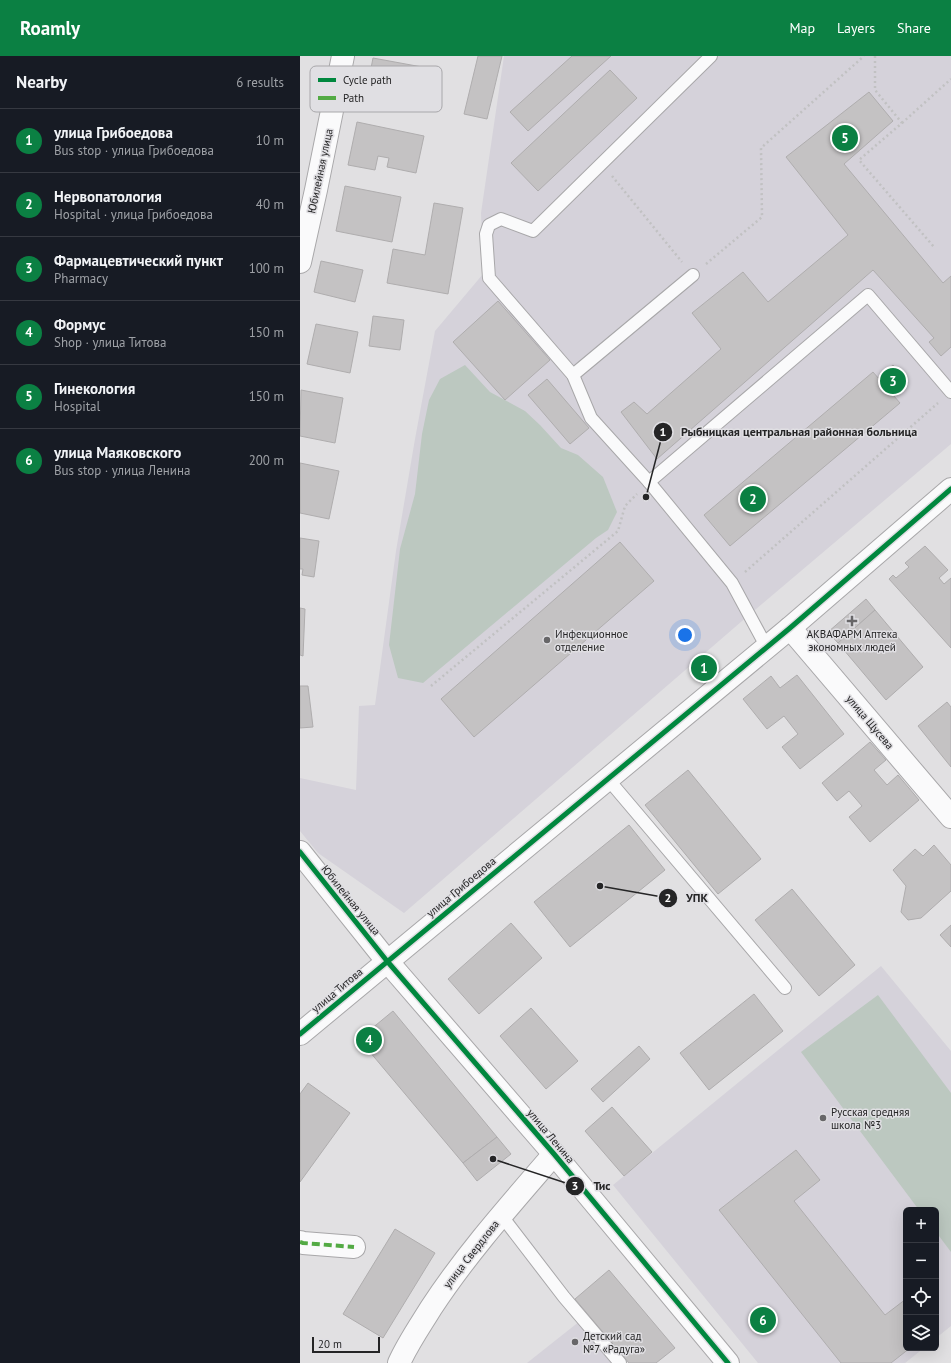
<!DOCTYPE html>
<html lang="en">
<head>
<meta charset="utf-8">
<style>
	:root { --surface:#171b24; --page:#20242c; --text:#f1f3f6; --muted:#9ea1a6; --line:#363941; --accent:#0b8043 }
	body { margin:0; font-family:"PT Sans",sans-serif; background:var(--page); color:var(--text) }
	.controls { position:absolute; right:12px; bottom:12px; display:grid; overflow:hidden; border-radius:6px; box-shadow:0 4px 16px #0002 }
	.controls button { width:36px; height:36px; display:grid; place-items:center; padding:0; border:0; border-bottom:1px solid var(--line); background:var(--surface); color:var(--text); font:20px sans-serif }
	.scale { position:absolute; left:12px; bottom:10px; width:68px; box-sizing:border-box; padding-left:4px; border:2px solid #252526; border-top:0; font-size:11px; line-height:14px; white-space:nowrap; color:#252526; -webkit-text-stroke:3px #e0dfe3; paint-order:stroke }
	.you { position:absolute; left:385px; top:579px; width:14px; height:14px; margin:-10px; border:3px solid #fff; border-radius:50%; background:#1a73e8; box-shadow:0 0 0 6px #1a73e833 }
	.badge { display:grid; place-items:center; width:26px; height:26px; border-radius:50%; background:var(--accent); color:#fff; font-size:13px; font-weight:700 }
	.pin { position:absolute; translate:-50% -50%; border:2px solid #fff; box-shadow:0 1px 4px #0006 }
	.list { margin:0; padding:0; list-style:none }
	h2 { display:flex; justify-content:space-between; align-items:center; height:52px; margin:0; padding:0 16px; font-size:17px }
	h2 small { font-size:13px; font-weight:400; color:var(--muted) }
	.list li { display:grid; grid-template-columns:26px 1fr auto; gap:12px; align-items:center; box-sizing:border-box; height:64px; padding:0 16px; border-top:1px solid var(--line) }
	.list b { display:block; font-size:15px; white-space:nowrap }
	.list p { margin:0; font-size:13px; white-space:nowrap; color:var(--muted) }
	.list em { font-size:13px; font-style:normal; color:var(--muted) }
	.icon { flex:none; width:22px; height:22px; fill:none; stroke:currentColor; stroke-width:2; stroke-linecap:round; stroke-linejoin:round }
	.map { position:relative; flex:none; width:651px; height:1307px; overflow:hidden }
	header { display:flex; align-items:center; gap:24px; box-sizing:border-box; height:56px; padding:0 20px; background:var(--accent); color:#fff }
	header strong { font-size:19px }
	nav { display:flex; gap:22px; margin-inline-start:auto; font-size:14px }
	main { display:flex }
	aside { flex:1; background:var(--surface) }
	.map>svg:first-child { display:block }
</style>
</head>
<body>
<header>
<strong>Roamly</strong>
<nav><a>Map</a><a>Layers</a><a>Share</a></nav>
</header>
<main>
<aside>
<h2>Nearby<small>6 results</small></h2>
<ul class="list">
<li><span class="badge">1</span><div><b>улица Грибоедова</b><p>Bus stop · улица Грибоедова</p></div><em>10 m</em></li>
<li><span class="badge">2</span><div><b>Нервопатология</b><p>Hospital · улица Грибоедова</p></div><em>40 m</em></li>
<li><span class="badge">3</span><div><b>Фармацевтический пункт</b><p>Pharmacy</p></div><em>100 m</em></li>
<li><span class="badge">4</span><div><b>Формус</b><p>Shop · улица Титова</p></div><em>150 m</em></li>
<li><span class="badge">5</span><div><b>Гинекология</b><p>Hospital</p></div><em>150 m</em></li>
<li><span class="badge">6</span><div><b>улица Маяковского</b><p>Bus stop · улица Ленина</p></div><em>200 m</em></li>
</ul>
</aside>
<div class="map">
<svg width="651" height="1307" viewBox="0 0 651 1307">
	<rect width="100%" height="100%" fill="#e1e0e2"/>
	<g fill="#d5d2da">
		<path d="M204,0H651V388L449,559L104,857L18,797L0,775V722L56,734L59,650L75,649L96,495L115,383L135,275L183,218L181,157Z"/>
		<path d="M581,910L651,995V1270L636,1282V1154H606V1292H624L605,1307H458L313,1129Z"/>
		<path d="M280,1265L313,1307H227Z"/>
	</g>
	<g fill="#bcc8c0">
		<path d="M165,309L190,336L225,355L240,369L261,392L278,399L303,421L317,456L308,474L296,482L123,627L98,622L89,589L100,493L115,438L122,378L129,344L140,323Z"/>
		<path d="M578,939L651,1037V1196L636,1176V1154H619L501,996Z"/>
	</g>
	<g fill="#c4c2c3" stroke="#afadae">
		<path d="M178,0H202L187,63L164,58Z"/>
		<path d="M272,0H311L228,75L210,56Z"/>
		<path d="M73,2L122,11L117,42L67,33Z"/>
		<path d="M310,14L337,42L238,135L211,107Z"/>
		<path d="M569,36L593,65L544,108L643,227L651,220V291L641,300L629,286L634,282L573,214L357,403L321,356L334,346L347,358L421,293L392,257L443,216L468,246L548,179L486,101Z"/>
		<path d="M57,66L124,80L116,117L87,111L89,102L78,100L75,114L48,109Z"/>
		<path d="M45,130L101,141L92,186L36,175Z"/>
		<path d="M134,147L163,152L148,238L87,227L93,193L125,199Z"/>
		<path d="M21,205L63,214L55,246L14,236Z"/>
		<path d="M198,245L250,304L205,344L153,286Z"/>
		<path d="M73,260L104,264L100,294L69,290Z"/>
		<path d="M16,268L58,276L50,317L7,308Z"/>
		<path d="M593,309L608,327L593,340L578,322Z"/>
		<path d="M573,316L600,347L430,490L404,459Z"/>
		<path d="M247,323L289,372L270,388L228,339Z"/>
		<path d="M1,334L43,342L35,387L0,380Z"/>
		<path d="M0,407L39,415L29,463L0,457Z"/>
		<path d="M0,482L19,485L14,521L2,519L3,513H0Z"/>
		<path d="M320,486L354,525L174,681L141,643Z"/>
		<path d="M625,490L648,514L639,522L644,528L651,522V592L589,523L593,519L596,522L609,511L605,507Z"/>
		<path d="M566,543L575,554L538,587L528,576Z"/>
		<path d="M0,552L5,553L3,600L0,599Z"/>
		<path d="M575,554L623,611L586,644L538,587Z"/>
		<path d="M497,619L544,678L500,713L482,691L498,678L484,660L467,673L443,643L471,620L480,632Z"/>
		<path d="M0,630H8L13,671L0,672Z"/>
		<path d="M647,646L651,651V711L618,670Z"/>
		<path d="M570,686L586,704L574,714L587,729L598,719L619,744L570,786L549,761L562,750L549,735L537,745L522,727Z"/>
		<path d="M388,714L461,803L418,838L345,749Z"/>
		<path d="M329,769L365,814L270,891L234,846Z"/>
		<path d="M634,789L651,809V835L621,862L608,864L601,856L606,830L593,814L615,793L623,800Z"/>
		<path d="M492,833L555,909L519,940L455,864Z"/>
		<path d="M211,867L242,902L179,958L148,923Z"/>
		<path d="M651,869V891L640,879Z"/>
		<path d="M454,938L483,975L409,1034L380,997Z"/>
		<path d="M231,952L278,1005L246,1033L200,980Z"/>
		<path d="M93,955L197,1081L163,1107L59,983Z"/>
		<path d="M339,990L350,1003L303,1046L291,1033Z"/>
		<path d="M8,1027L50,1057L0,1126V1038Z"/>
		<path d="M312,1051L352,1096L324,1120L285,1075Z"/>
		<path d="M197,1081L211,1098L177,1125L163,1107Z"/>
		<path d="M496,1094L520,1124L494,1145L585,1259L606,1243V1292H610L591,1307H541L419,1154Z"/>
		<path d="M95,1173L135,1197L83,1282L43,1258Z"/>
		<path d="M309,1214L375,1292L356,1307H329L275,1243Z"/>
	</g>
	<g fill="none" stroke-linecap="round" stroke-linejoin="round">
		<g stroke="#a8a7a9" stroke-width="14">
			<g id="lane">
				<path d="M411,0L233,175L201,163L189,169L186,178L189,222L273,319L291,362L349,426L432,527L466,590"/>
				<path d="M273,319L393,219"/>
				<path d="M349,426L568,239L651,336"/>
				<path d="M307,722L485,932"/>
				<path d="M201,1159L264,1241L320,1307"/>
			</g>
		</g>
		<g stroke="#a8a7a9" stroke-width="24">
			<g id="street">
				<path d="M0,206L16,134L43,0"/>
				<path d="M490,572L651,761"/>
				<path d="M0,796L87,905L254,1098L428,1307"/>
				<path d="M0,978L490,572L651,433"/>
				<path d="M0,1186L3,1187L54,1191"/>
				<path d="M99,1307C108,1287 120,1270 131,1252C167,1197 211,1148 254,1098"/>
			</g>
		</g>
		<g stroke="#c1c1c2" stroke-width="2.5" stroke-dasharray="2 3" stroke-linecap="butt">
			<path d="M575,0V34L602,67L559,104L634,191"/>
			<path d="M602,67L651,23"/>
			<path d="M312,120L382,206"/>
			<path d="M406,208L462,161L461,92L564,0"/>
			<path d="M445,516L638,347"/>
			<path d="M131,630L318,475L325,450L337,438"/>
		</g>
		<use href="#lane" stroke="#fafafb" stroke-width="12"/>
		<use href="#street" stroke="#fafafb" stroke-width="22"/>
		<path stroke="#53aa44" stroke-width="4" stroke-dasharray="8 4" stroke-linecap="butt" d="M0,1186L3,1187L54,1191"/>
		<g stroke="#e0dfe3" stroke-width="8">
			<g id="cycleway">
				<path d="M0,796L87,905L254,1098L428,1307"/>
				<path d="M0,978L490,572L651,433"/>
			</g>
		</g>
		<use href="#cycleway" stroke="#00873e" stroke-width="5"/>
	</g>
	<g fill="#676668" stroke="#e0dfe3" stroke-width="1.5">
		<path d="M550 559h4v4h4v4h-4v4h-4v-4h-4v-4h4z"/>
		<circle cx="247" cy="584" r="4"/>
		<circle cx="523" cy="1062" r="4"/>
		<circle cx="275" cy="1286" r="4"/>
	</g>
	<g text-anchor="middle" dominant-baseline="central" stroke-width="3" stroke-linejoin="round" paint-order="stroke">
		<g font-size="11" fill="#252526" stroke="#e0dfe3">
			<text transform="translate(20 115) rotate(-78)">Юбилейная улица</text>
			<text transform="translate(570 666) rotate(50)">улица Щусева</text>
			<text transform="translate(161 831) rotate(-40)">улица Грибоедова</text>
			<text transform="translate(51 844) rotate(51)">Юбилейная улица</text>
			<text transform="translate(37 934) rotate(-40)">улица Титова</text>
			<text transform="translate(251 1080) rotate(50)">улица Ленина</text>
			<text transform="translate(171 1198) rotate(-52)">улица Свердлова</text>
		</g>
		<g font-size="11" fill="#252526" stroke="#e0dfe3" text-anchor="start">
			<text x="255" y="578">Инфекционное<tspan x="255" dy="13">отделение</tspan></text>
			<text x="552" y="578" text-anchor="middle">АКВАФАРМ Аптека<tspan x="552" dy="13">экономных людей</tspan></text>
			<text x="531" y="1056">Русская средняя<tspan x="531" dy="13">школа №3</tspan></text>
			<text x="283" y="1280">Детский сад<tspan x="283" dy="13">№7 «Радуга»</tspan></text>
		</g>
	</g>
	<rect x="10" y="10" width="132" height="46" rx="6" fill="#e0dfe3" stroke="#a8a7aa" stroke-width="1"/>
	<rect x="18" y="22" width="18" height="4" fill="#00873e"/>
	<rect x="18" y="40" width="18" height="4" fill="#53aa44"/>
	<g font-size="11" fill="#252526">
		<text x="43" y="28">Cycle path</text>
		<text x="43" y="46">Path</text>
	</g>
	<path fill="none" stroke="#252526" stroke-width="1.5" d="M346 441L363 376M300 830L368 842M193 1103L275 1130"/>
	<g fill="#252526" stroke="#e0dfe3" stroke-width="1.5">
		<circle cx="346" cy="441" r="4"/>
		<circle cx="300" cy="830" r="4"/>
		<circle cx="193" cy="1103" r="4"/>
		<circle cx="363" cy="376" r="10"/>
		<circle cx="368" cy="842" r="10"/>
		<circle cx="275" cy="1130" r="10"/>
	</g>
	<g font-size="12" text-anchor="middle" font-weight="bold" fill="#fff">
		<text x="363" y="380">1</text>
		<text x="368" y="846">2</text>
		<text x="275" y="1134">3</text>
	</g>
	<g font-size="12" text-anchor="middle" font-weight="bold" fill="#252526" stroke="#e0dfe3" stroke-width="3" stroke-linejoin="round" paint-order="stroke">
		<text x="499" y="380">Рыбницкая центральная районная больница</text>
		<text x="397" y="846">УПК</text>
		<text x="302" y="1134">Тис</text>
	</g>
</svg>
<div class="controls">
<button>+</button>
<button>−</button>
<button><svg class="icon" aria-label="locate" viewBox="0 0 24 24"><circle cx="12" cy="12" r="6"/><path d="M12 2v4M12 18v4M2 12h4M18 12h4"/></svg></button>
<button><svg class="icon" aria-label="layers" viewBox="0 0 24 24"><path d="M12 4l9 5-9 5-9-5zM3 14l9 5 9-5"/></svg></button>
</div>
<div class="scale">20 m</div>
<div class="you"></div>
<div class="pin badge" style="left:404px;top:612px">1</div>
<div class="pin badge" style="left:453px;top:443px">2</div>
<div class="pin badge" style="left:593px;top:325px">3</div>
<div class="pin badge" style="left:69px;top:984px">4</div>
<div class="pin badge" style="left:545px;top:82px">5</div>
<div class="pin badge" style="left:463px;top:1264px">6</div>
</div>
</main>
</body>
</html>
